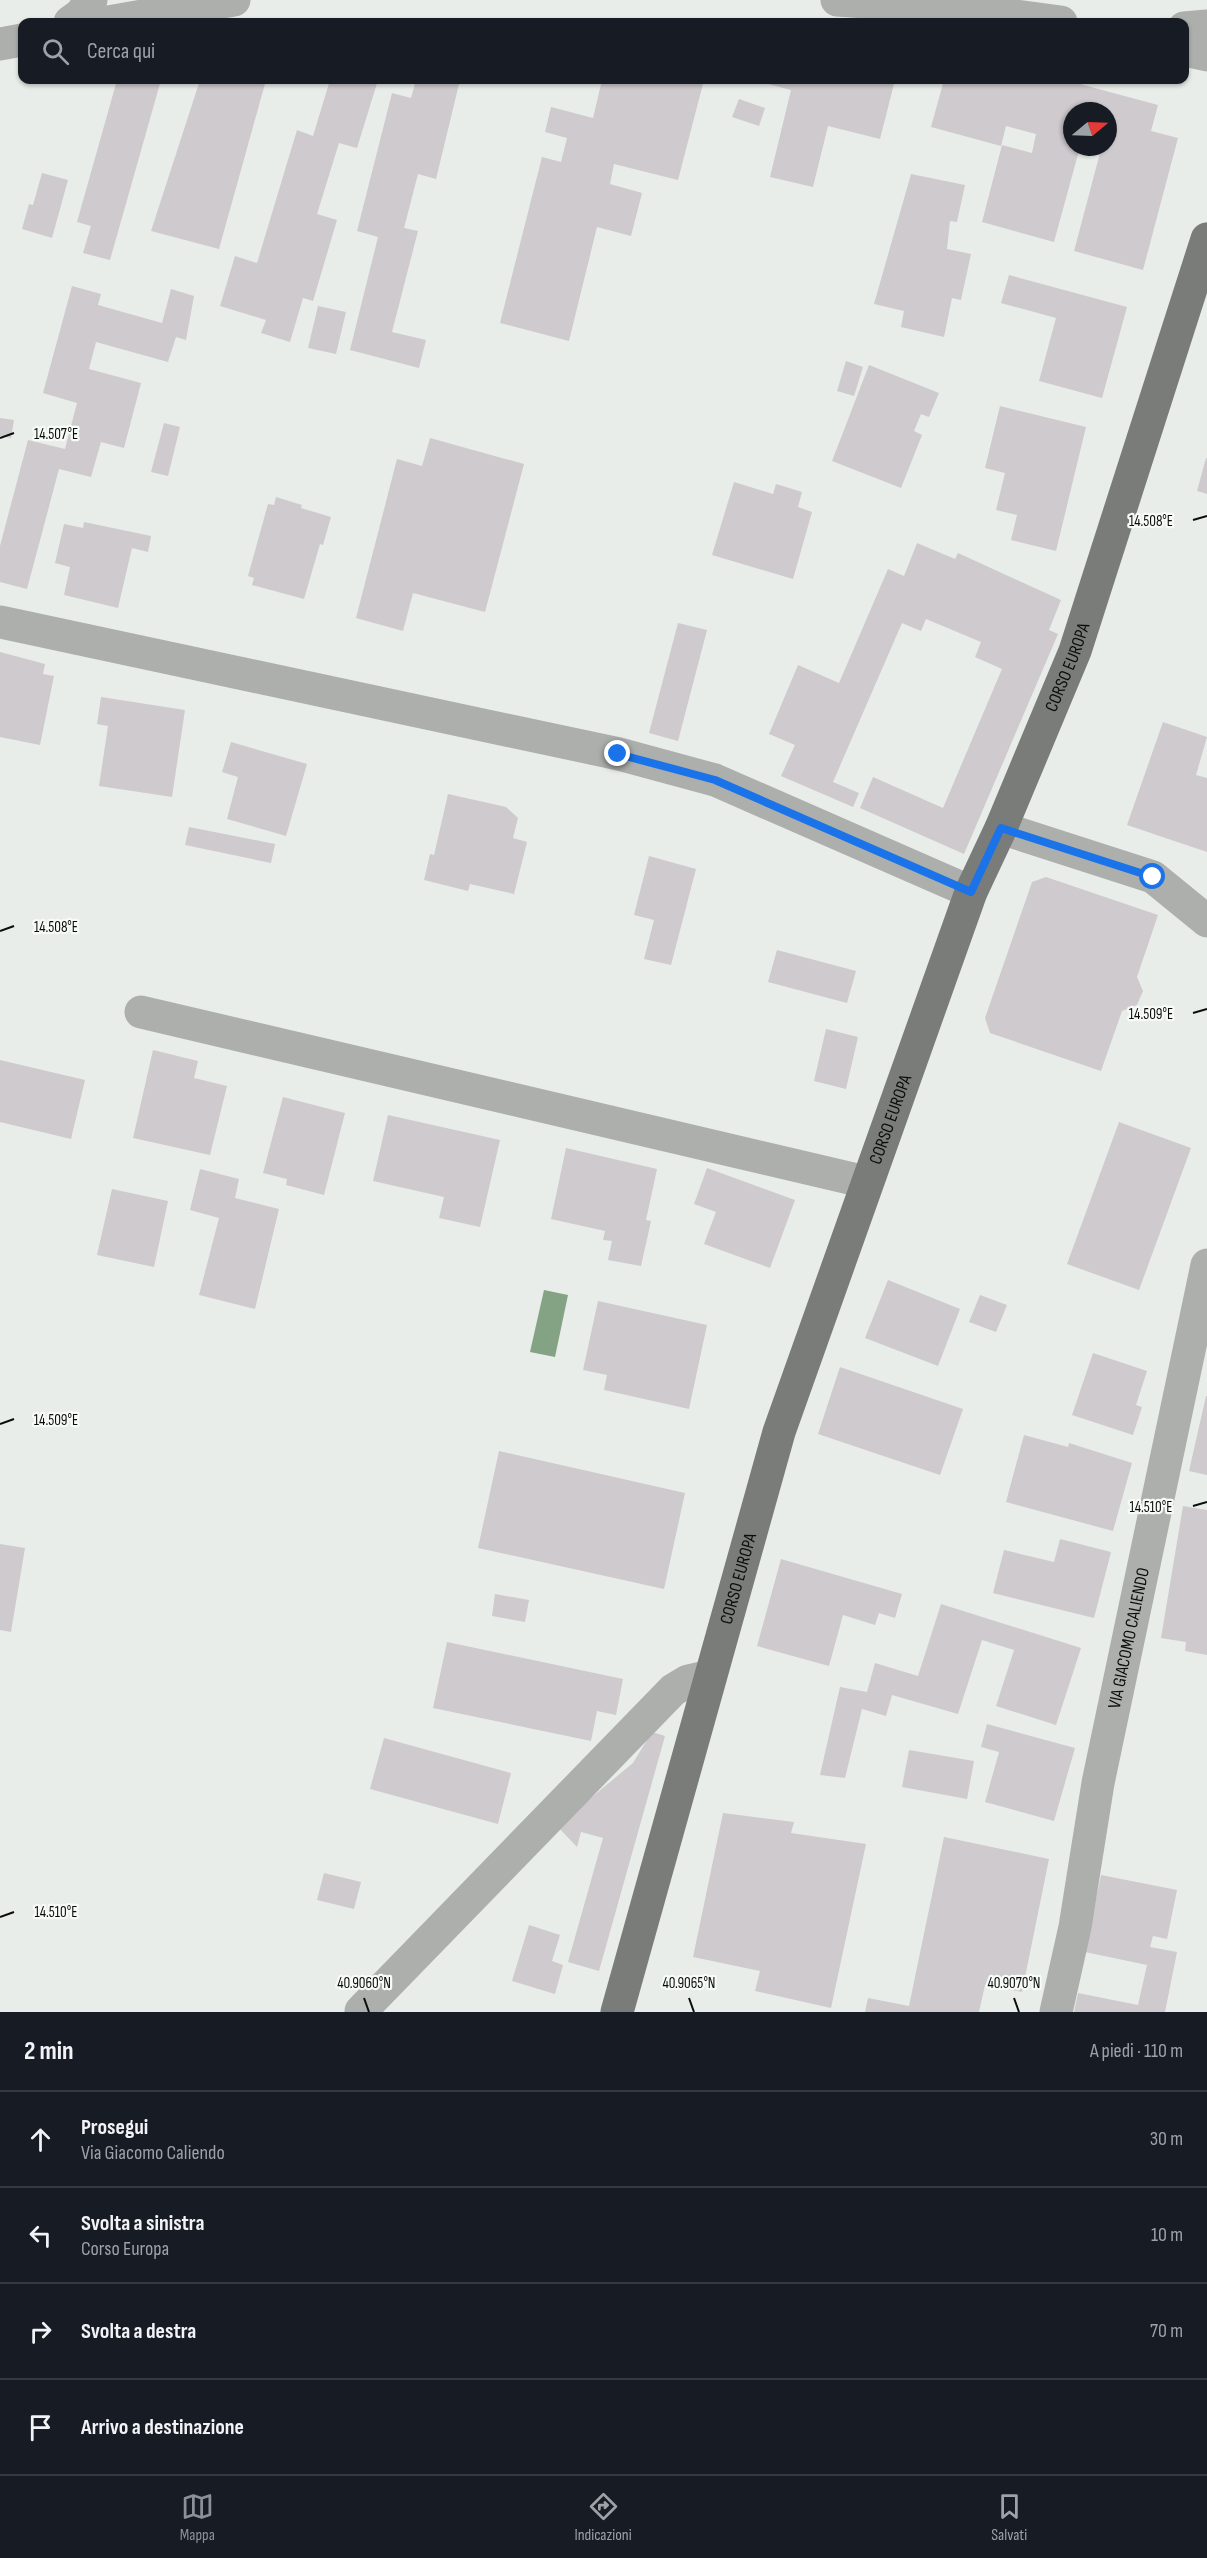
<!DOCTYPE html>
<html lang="it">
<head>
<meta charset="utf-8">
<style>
	:root { --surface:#171b24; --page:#242831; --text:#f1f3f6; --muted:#9ea1a6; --line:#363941; --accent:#8c9099 }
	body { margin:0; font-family:"Sofia Sans Condensed",sans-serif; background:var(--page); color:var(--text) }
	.compass { position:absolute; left:1063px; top:102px; width:54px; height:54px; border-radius:50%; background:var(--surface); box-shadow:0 2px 4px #0004; rotate:71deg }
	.stop { position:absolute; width:18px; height:18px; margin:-14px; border:4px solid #1a73e8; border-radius:50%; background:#fff }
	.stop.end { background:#1a73e8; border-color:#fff; box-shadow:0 2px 6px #0008 }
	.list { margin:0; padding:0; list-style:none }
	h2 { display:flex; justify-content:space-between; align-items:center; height:78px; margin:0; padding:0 24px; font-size:26px }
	h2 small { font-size:20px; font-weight:400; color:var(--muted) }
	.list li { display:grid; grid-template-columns:39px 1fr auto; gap:18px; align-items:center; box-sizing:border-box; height:96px; padding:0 24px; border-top:2px solid var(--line) }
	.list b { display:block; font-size:22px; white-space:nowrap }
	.list p { margin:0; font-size:20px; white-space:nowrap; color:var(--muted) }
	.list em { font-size:20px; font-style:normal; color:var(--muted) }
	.icon { flex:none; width:33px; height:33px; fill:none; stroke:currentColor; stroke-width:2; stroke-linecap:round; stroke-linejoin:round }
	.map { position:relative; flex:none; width:1207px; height:2012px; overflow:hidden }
	.search { position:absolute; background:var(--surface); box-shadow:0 2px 4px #0004; left:18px; right:18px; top:18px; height:66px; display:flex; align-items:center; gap:15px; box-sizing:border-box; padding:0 21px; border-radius:12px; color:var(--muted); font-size:22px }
	.sheet { height:462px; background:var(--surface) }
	nav { display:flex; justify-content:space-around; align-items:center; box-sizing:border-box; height:84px; border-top:2px solid var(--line); background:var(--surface); font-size:16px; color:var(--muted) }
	nav a { display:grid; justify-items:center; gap:3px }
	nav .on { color:var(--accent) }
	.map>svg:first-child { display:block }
</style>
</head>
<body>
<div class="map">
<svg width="1207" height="2012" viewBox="0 0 1207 2012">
	<rect width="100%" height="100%" fill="#e9ede9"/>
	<path fill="#84a284" d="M544,1290L568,1295L555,1357L530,1352Z"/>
	<g fill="#cecacd">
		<path d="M117,80H161L110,260L83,253L91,226L77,222Z"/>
		<path d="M200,80H266L219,249L151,231Z"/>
		<path d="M330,80H378L357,148L339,143L317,214L337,220L313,301L303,298L290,342L261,333L266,320L220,306L235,256L257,263L297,130L313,136Z"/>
		<path d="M416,80H460L436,179L418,174L404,228L418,231L392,332L426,340L419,368L350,350L378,237L357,231L392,93L411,98Z"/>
		<path d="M602,80H704L678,180L614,164L610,184L642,193L631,236L597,227L569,341L500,323L542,157L561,162L567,138L545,132L551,107L593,118Z"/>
		<path d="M754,80H895L880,139L828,126L813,187L770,177L791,90Z"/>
		<path d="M944,80H1065L1158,105L1151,131L1178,138L1143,270L1074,251L1100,153L1081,147H1108V111H1072V147H1080L1054,242L982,222L1002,145L1032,153L1036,134L1006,126L1001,146L931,127Z"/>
		<path d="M739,99L765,108L759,126L732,117Z"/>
		<path d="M42,173L68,180L52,238L22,229L29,204L33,205Z"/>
		<path d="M911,174L965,185L957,222L950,221L947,249L971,254L961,300L952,298L944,337L901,327L904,311L874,304Z"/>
		<path d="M1009,275L1127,307L1102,398L1039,381L1056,318L1001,303Z"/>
		<path d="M72,286L101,294L98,305L162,323L171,289L194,296L186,340L176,337L168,362L96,342L89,369L141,383L124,448L101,442L91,477L59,469L27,589L0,582V546L28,440L65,449L77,403L43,393Z"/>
		<path d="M318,306L346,312L336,354L308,348Z"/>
		<path d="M846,361L863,367L854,396L837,391Z"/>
		<path d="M869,365L939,393L929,417L921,414L914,431L922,435L901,488L832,461Z"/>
		<path d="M1000,406L1086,427L1056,551L1011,540L1017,515L996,510L1005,473L985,468Z"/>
		<path d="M0,418L14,420L11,438L0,436Z"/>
		<path d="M164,423L180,427L168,476L151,472Z"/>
		<path d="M430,438L524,464L485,612L413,593L403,631L356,618L397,459L422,466Z"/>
		<path d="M1206,458H1207V494L1197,491Z"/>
		<path d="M734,482L773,494L776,484L802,492L798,507L812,512L793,579L712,555Z"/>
		<path d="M276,497L302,505L301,508L331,517L323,545L320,544L304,599L252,585L254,578L248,576L268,504L274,505Z"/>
		<path d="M84,522L151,536L148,552L132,548L118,608L64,595L70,567L55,563L64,524L83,528Z"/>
		<path d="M917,543L955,559L958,553L1061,600L1049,630L1058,634L964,854L860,808L873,777L943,808L1002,669L975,657L981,642L926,619L921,631L902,623L833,782L859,793L853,807L781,776L795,745L769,734L798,665L839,683L888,569L904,576Z"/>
		<path d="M678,623L707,630L678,741L649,733Z"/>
		<path d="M0,652L45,664L43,674L54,676L40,745L0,737Z"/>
		<path d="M101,697L185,710L172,797L99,786L108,726L97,724Z"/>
		<path d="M1163,722L1207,737L1196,775L1207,778V852L1127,825Z"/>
		<path d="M231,742L307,764L286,836L227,819L238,777L222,772Z"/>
		<path d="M448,794L506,807L518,818L513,838L527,842L514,894L470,884L468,891L424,880L430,854L434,855Z"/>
		<path d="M189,827L275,844L271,863L185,845Z"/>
		<path d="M649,856L696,869L671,965L644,959L654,920L634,915Z"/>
		<path d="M1046,877L1158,915L1137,977L1143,991L1137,1005L1122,1011L1101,1071L990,1033L985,1018L1032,882Z"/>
		<path d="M777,950L856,971L847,1003L768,982Z"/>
		<path d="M826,1029L858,1037L846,1089L814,1081Z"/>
		<path d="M153,1050L198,1061L194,1078L227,1086L210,1155L133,1138Z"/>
		<path d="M0,1060L85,1080L71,1139L0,1122Z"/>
		<path d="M283,1097L345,1113L324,1195L286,1185L287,1179L263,1173Z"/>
		<path d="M388,1115L500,1140L480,1227L439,1218L444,1197L373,1181Z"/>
		<path d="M1119,1122L1191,1148L1139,1290L1067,1264Z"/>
		<path d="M566,1148L657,1169L646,1220L651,1221L641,1266L608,1260L612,1241L603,1240L605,1231L551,1219Z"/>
		<path d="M707,1168L795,1200L770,1268L704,1244L716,1212L694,1204Z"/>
		<path d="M200,1169L239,1179L235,1198L279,1209L255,1309L199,1295L219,1218L190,1210Z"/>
		<path d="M112,1189L168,1201L154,1267L97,1255Z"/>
		<path d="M888,1280L960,1309L938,1366L865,1338Z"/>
		<path d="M980,1295L1007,1305L996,1332L969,1322Z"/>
		<path d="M598,1301L707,1325L689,1409L604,1390L607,1375L583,1370Z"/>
		<path d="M1093,1353L1147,1371L1136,1405L1142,1407L1133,1435L1072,1415Z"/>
		<path d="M840,1367L963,1409L940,1475L818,1434Z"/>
		<path d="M1206,1396H1207V1475L1189,1471Z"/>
		<path d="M1024,1435L1068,1447L1069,1443L1132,1463L1113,1531L1006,1502Z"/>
		<path d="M499,1451L685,1493L664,1589L478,1548Z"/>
		<path d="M1183,1506L1207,1510V1655L1185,1651L1186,1642L1161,1638Z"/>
		<path d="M1060,1539L1111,1552L1094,1618L993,1593L1004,1550L1054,1562Z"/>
		<path d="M0,1544L25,1548L11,1632L0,1630Z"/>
		<path d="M781,1559L902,1594L895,1618L879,1613L875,1625L843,1615L829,1666L757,1646Z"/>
		<path d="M495,1594L529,1600L525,1622L492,1616Z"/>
		<path d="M941,1604L1081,1648L1056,1725L996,1706L1014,1650L982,1640L958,1714L892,1695L886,1716L862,1709L845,1778L820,1775L840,1687L867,1692L875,1663L918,1676Z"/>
		<path d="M447,1642L623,1679L616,1715L597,1711L591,1741L433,1708Z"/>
		<path d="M987,1724L1075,1748L1054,1821L985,1802L999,1752L981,1747Z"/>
		<path d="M652,1732L665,1736L599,1971L568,1962L603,1838L581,1832L577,1847L557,1826L633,1763Z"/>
		<path d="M384,1738L511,1773L498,1824L370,1789Z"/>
		<path d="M909,1750L974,1761L967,1799L902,1787Z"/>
		<path d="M723,1813L794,1822L791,1833L866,1844L831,2008L755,1991L760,1971L693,1957Z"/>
		<path d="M944,1837L1049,1859L1022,1992L985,1985L979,2012H865L868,1998L909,2006Z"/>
		<path d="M324,1873L361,1882L354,1909L317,1900Z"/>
		<path d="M1101,1875L1177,1890L1167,1939L1153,1936L1150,1947L1177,1952L1165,2012H1074L1078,1993L1138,2005L1147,1965L1085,1952Z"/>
		<path d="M529,1925L560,1935L552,1961L563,1965L555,1994L512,1981Z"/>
	</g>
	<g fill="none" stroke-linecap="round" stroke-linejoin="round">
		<g stroke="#adafad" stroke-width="33">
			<path d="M837,0L954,8L1061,22"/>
			<path d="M70,22L81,14L91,0"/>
			<path d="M108,22L234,0"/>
			<path d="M1184,28L1207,26"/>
			<path d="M0,44L22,40"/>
			<path d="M1184,50L1207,55"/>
			<path d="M0,622L619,754L715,780L971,892"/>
			<path d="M1001,828L1153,877L1207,921"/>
			<path d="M141,1012L866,1182"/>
			<path d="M361,2011L673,1690L688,1681L710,1676"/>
			<path id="s1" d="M1056,2012L1075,1927L1098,1783L1207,1265"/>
		</g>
		<path stroke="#797c79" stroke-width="33" id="s2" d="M617,2012L779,1432L971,892L1001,828L1075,651L1207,239"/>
	</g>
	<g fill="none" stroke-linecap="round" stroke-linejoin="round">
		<path stroke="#1a73e8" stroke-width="8" d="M618,754L715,780L971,892L1001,828L1153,877"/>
	</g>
	<path fill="none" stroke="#0b0d0b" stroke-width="2" d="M0,438L14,433M1193,520L1207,516M0,931L14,926M1193,1013L1207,1009M0,1424L14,1419M1193,1506L1207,1502M0,1917L14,1912M364,1998L369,2012M689,1998L694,2012M1014,1998L1019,2012"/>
	<g text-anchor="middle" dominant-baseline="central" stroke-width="4.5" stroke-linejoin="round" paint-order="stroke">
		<g font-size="18" fill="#0b0d0b" stroke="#f7fbf7">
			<text stroke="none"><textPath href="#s2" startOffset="1420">CORSO EUROPA</textPath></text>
			<text stroke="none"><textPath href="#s2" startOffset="934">CORSO EUROPA</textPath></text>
			<text stroke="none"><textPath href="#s2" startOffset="450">CORSO EUROPA</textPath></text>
			<text stroke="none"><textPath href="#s1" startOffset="381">VIA GIACOMO CALIENDO</textPath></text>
		</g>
	</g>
	<g font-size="15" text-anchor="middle" fill="#0b0d0b" stroke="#f7fbf7" stroke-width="4.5" stroke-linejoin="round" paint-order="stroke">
		<text x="56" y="439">14.507°E</text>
		<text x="1151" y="526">14.508°E</text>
		<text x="56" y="932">14.508°E</text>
		<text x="1151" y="1019">14.509°E</text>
		<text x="56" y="1425">14.509°E</text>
		<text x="1151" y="1512">14.510°E</text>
		<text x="56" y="1917">14.510°E</text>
		<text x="364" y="1988">40.9060°N</text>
		<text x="689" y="1988">40.9065°N</text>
		<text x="1014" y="1988">40.9070°N</text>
	</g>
</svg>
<svg class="compass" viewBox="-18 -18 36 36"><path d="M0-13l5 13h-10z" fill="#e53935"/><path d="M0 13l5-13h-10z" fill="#9ea1a6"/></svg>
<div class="stop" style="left:1153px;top:877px"></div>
<div class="stop end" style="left:618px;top:754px"></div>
<div class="search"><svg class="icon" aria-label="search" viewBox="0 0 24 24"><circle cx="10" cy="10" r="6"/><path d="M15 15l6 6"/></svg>Cerca qui</div>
</div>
<section class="sheet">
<h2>2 min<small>A piedi · 110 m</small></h2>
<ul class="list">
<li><svg class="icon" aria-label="ahead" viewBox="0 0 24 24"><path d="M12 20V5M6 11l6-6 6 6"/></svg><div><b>Prosegui</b><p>Via Giacomo Caliendo</p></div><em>30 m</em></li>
<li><svg class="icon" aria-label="left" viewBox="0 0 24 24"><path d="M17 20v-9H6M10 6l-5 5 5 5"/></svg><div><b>Svolta a sinistra</b><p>Corso Europa</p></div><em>10 m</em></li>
<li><svg class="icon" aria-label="right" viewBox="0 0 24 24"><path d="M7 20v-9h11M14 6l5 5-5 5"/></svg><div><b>Svolta a destra</b></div><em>70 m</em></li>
<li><svg class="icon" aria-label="arrive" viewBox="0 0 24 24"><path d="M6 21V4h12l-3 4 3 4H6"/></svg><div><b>Arrivo a destinazione</b></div></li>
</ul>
</section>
<nav>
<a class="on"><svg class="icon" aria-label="map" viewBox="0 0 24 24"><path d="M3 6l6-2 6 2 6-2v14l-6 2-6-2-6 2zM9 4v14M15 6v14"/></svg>Mappa</a>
<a><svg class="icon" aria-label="directions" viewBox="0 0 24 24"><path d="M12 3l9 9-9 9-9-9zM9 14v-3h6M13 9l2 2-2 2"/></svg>Indicazioni</a>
<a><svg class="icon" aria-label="saved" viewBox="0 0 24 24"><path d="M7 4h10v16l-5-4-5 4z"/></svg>Salvati</a>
</nav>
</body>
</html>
